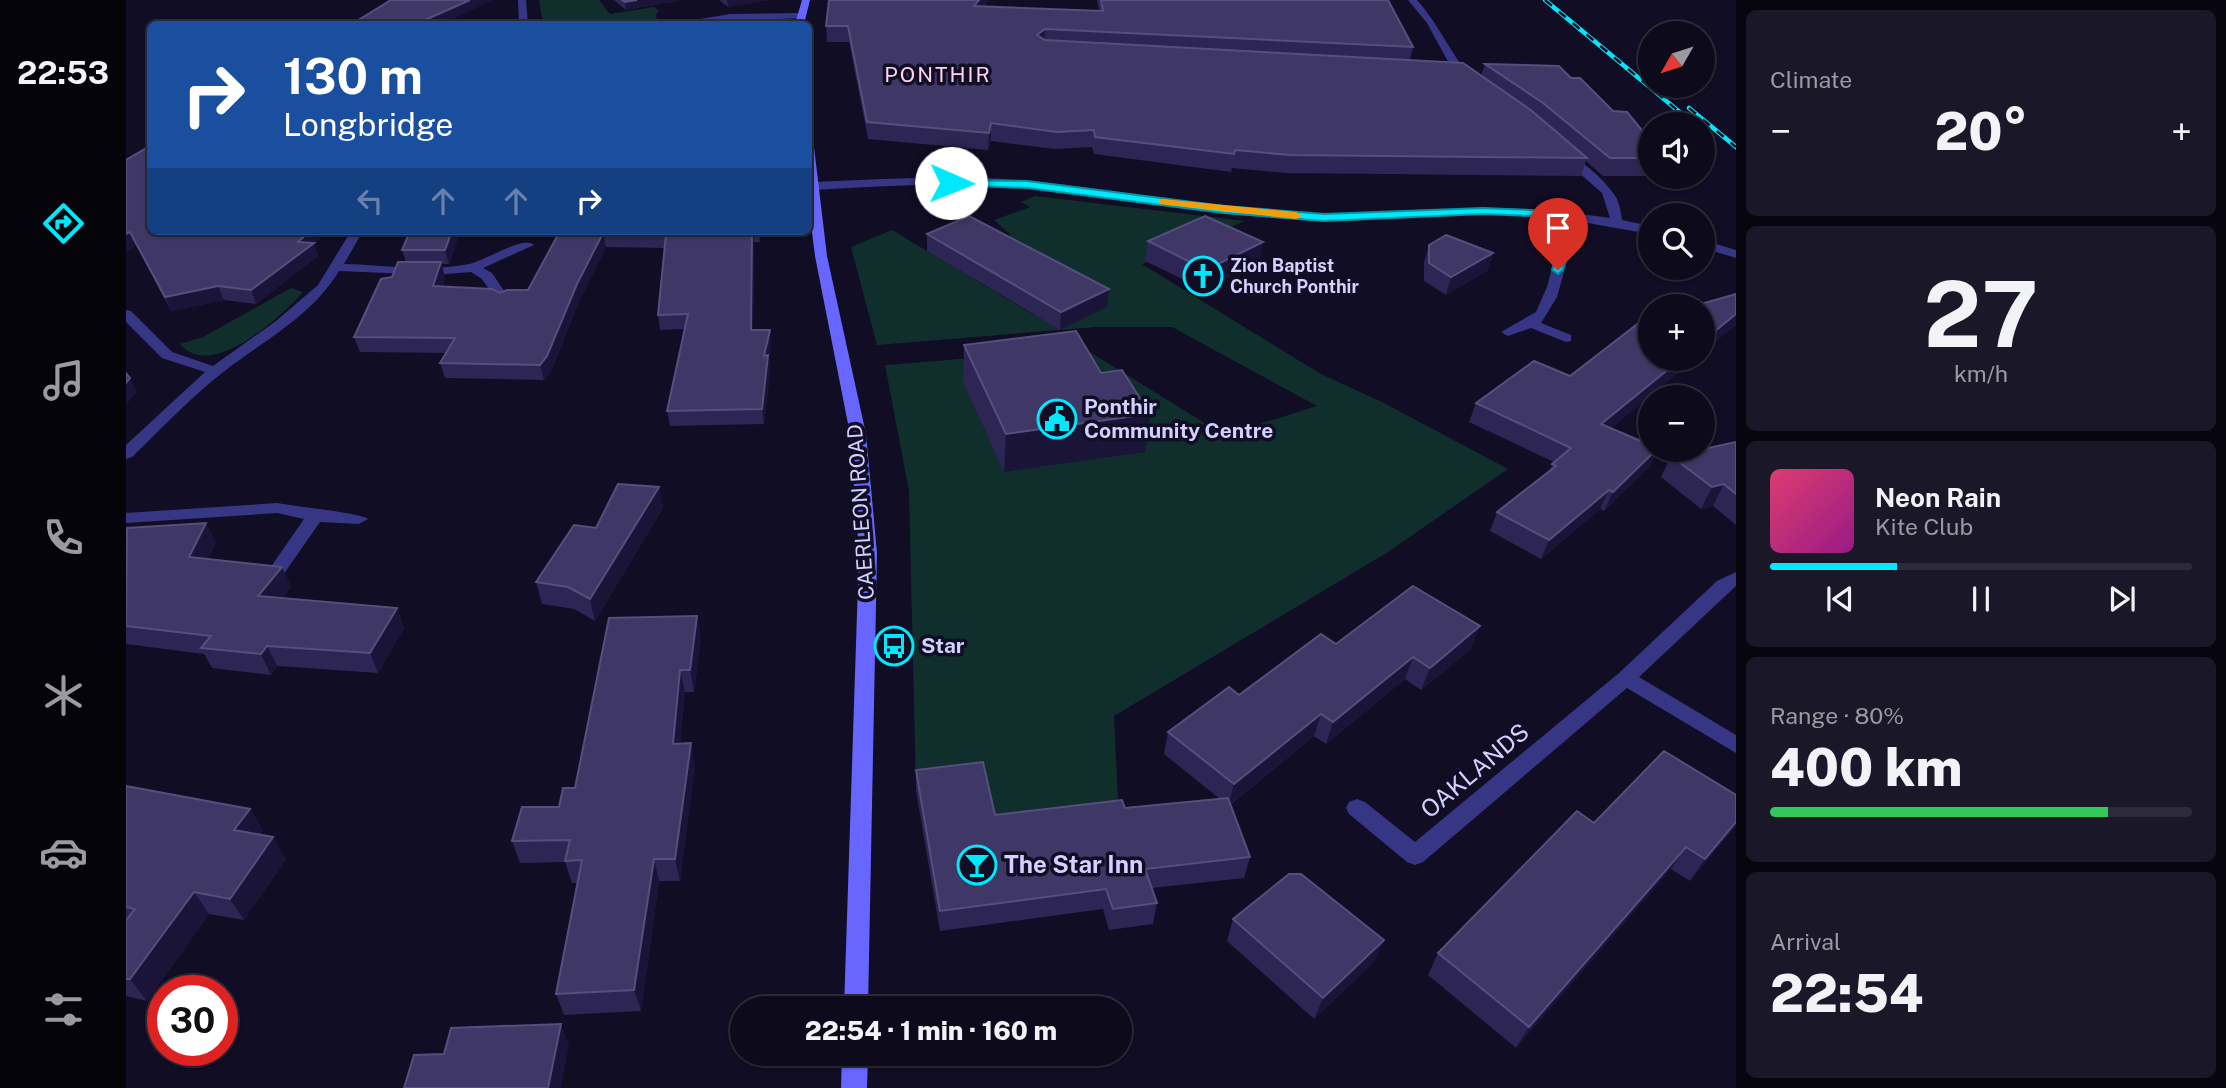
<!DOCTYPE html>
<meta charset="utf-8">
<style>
body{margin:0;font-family:"Public Sans",sans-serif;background:#1a1828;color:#f1f3f6;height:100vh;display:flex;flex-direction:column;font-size:26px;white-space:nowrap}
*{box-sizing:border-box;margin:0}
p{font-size:23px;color:#9a9aa3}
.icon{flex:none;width:38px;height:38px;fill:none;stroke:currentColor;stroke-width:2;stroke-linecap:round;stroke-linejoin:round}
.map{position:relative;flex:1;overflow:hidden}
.panel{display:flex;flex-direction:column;gap:10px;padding:10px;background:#07060f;width:490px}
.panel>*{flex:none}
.guide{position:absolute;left:21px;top:21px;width:665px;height:214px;border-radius:10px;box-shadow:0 2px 5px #0004,0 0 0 2px #2c2b3a;background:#1a4fa0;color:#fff;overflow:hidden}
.needle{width:46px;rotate:231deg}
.buttons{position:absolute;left:1512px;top:21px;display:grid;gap:14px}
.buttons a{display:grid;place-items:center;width:77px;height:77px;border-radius:50%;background:#0c0a1b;box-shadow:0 2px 5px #0004,0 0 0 2px #2c2b3a;font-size:35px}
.speed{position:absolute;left:21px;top:975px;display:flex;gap:14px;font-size:35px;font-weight:700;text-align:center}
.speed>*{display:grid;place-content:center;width:91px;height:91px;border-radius:50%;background:#0c0a1b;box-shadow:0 2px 5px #0004,0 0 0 2px #2c2b3a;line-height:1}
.speed .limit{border:10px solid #d22;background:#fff;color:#111}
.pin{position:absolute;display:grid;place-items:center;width:60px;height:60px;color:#fff;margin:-72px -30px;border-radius:50% 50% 50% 0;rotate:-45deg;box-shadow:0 0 7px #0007}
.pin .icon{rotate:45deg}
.me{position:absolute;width:77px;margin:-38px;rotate:91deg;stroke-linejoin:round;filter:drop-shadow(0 0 5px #0008)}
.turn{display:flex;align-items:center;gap:24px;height:147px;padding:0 21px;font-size:32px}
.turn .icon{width:91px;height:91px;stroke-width:2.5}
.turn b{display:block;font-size:49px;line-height:60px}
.lanes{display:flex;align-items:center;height:66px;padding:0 21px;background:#0003;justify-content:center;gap:35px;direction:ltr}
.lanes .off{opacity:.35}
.big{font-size:52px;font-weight:800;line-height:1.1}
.panel .tile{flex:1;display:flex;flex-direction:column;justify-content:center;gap:10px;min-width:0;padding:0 24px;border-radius:10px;background:#1a1828}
.panel .dial{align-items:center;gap:0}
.dial b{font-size:91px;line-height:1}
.song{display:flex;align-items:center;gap:21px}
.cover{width:84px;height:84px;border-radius:10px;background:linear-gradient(135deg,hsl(340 70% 55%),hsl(310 70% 35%))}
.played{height:7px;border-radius:4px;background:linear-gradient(90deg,#00e8fb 30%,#2c2b3a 30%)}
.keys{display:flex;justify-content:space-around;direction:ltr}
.heat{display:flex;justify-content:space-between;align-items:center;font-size:38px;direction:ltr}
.charge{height:10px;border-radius:5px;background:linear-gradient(90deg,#34c759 80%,#2c2b3a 0)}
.trip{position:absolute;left:604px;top:996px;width:402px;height:70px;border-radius:35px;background:#0c0a1b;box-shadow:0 2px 5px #0004,0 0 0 2px #2c2b3a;font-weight:800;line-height:70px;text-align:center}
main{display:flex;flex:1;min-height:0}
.dock{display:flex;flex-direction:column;width:126px;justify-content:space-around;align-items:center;background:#05040b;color:#9a9aa3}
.dock .icon{width:49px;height:49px}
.dock .selected{color:#00e8fb}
.dock b{font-size:32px;color:#f1f3f6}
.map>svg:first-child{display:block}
.green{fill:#102e2c}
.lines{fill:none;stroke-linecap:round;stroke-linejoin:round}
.minor{fill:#373685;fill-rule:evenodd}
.secondary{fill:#6767ff;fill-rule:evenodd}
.rail-casing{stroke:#00e8fb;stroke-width:4.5}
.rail{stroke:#100d24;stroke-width:2.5;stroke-dasharray:9;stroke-linecap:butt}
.wall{fill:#2d2553}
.shaded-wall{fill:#1a1438}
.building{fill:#3f3765;stroke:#564f7e;stroke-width:2}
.route{fill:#00e8fb;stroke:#0097a3;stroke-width:2}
.slow{fill:#f59e0b}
.labels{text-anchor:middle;stroke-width:7;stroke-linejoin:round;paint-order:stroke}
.far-poi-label{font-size:18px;font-weight:bold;fill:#d4d0ff;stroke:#100d24;text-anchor:start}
.far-quarter-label{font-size:21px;letter-spacing:2px;fill:#ffd2f0;stroke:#100d24}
.poi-label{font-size:21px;font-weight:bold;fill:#d4d0ff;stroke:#100d24;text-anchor:start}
.street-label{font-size:21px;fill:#d4d0ff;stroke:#100d24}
.near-street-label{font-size:24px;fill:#d4d0ff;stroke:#100d24}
.near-poi-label{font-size:24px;font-weight:bold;fill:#d4d0ff;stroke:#100d24;text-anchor:start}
</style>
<main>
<nav class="dock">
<b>22:53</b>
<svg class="icon selected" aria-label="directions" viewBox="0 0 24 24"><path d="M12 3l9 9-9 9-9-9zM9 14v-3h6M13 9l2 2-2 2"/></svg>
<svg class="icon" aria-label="music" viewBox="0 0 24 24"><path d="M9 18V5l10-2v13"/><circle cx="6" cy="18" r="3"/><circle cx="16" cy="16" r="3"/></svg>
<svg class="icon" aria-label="phone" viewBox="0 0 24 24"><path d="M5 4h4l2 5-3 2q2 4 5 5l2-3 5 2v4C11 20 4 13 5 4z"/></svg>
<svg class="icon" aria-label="climate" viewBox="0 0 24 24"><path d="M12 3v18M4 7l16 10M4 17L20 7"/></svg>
<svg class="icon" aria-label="car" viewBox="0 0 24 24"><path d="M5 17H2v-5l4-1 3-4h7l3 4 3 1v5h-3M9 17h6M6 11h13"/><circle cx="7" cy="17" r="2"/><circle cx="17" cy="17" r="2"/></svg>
<svg class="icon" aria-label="filters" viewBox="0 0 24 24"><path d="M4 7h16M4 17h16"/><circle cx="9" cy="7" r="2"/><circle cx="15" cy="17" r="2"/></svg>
</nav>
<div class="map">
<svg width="1610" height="1088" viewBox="0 0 1610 1088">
<rect width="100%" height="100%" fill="#100d24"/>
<g class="green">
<path d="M413,0h60l11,14 44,-7 5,4 -4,5 4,5 -16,3h-100z"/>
<path d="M909,196l210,25 -103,43 179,110 61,28 126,67 -120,83 -274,164 5,105 -125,15 -78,-45 -7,-300 -24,-126 200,-16 139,86 93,-29 -145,-79h-76l-219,18 -26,-98 41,-17 142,85 26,-12 -74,-58 25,-10 -17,-15 36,-13 -9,-5z"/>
<path d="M165,288l12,4c-21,24 -92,90 -123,52l23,-7z"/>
</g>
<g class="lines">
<g class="minor">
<path d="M392,0h8l2,24h-9z"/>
<path d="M1282,0h9c22,24 33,54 55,78l-1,2h-8l-12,-13 -24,-44z"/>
<path d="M674,13l3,5 -133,6 60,-10z"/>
<path d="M1436,154c14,-2 48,31 55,45 3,7 4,14 5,21l28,6v8l-85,-15 9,13 -1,8 -16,57 -16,26 30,12v6l-5,1 -35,-14 -23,8 -7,-4 35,-20 11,-25 15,-55 -10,-15c-88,-8 -176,7 -264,2 -86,-5 -171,-23 -257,-31 -72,-7 -145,-2 -217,2l-6,-3 6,-5c72,-3 145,-8 217,-1 86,8 171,26 257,31 109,6 212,-12 322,6l-8,-25 -40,-35z"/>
<path d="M225,231h12l-19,33c40,1 85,8 125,0 16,-3 54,-29 65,-19l-51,23 9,5 19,28 -7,4 -5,-1 -17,-25 -11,-7 -38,3 -94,-4c-27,45 -76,70 -117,102 -32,25 -61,56 -90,84l-6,2v-14l79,-73 -43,-14 -36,-36v-12l5,1 41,41 41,14 63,-45 42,-36z"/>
<path d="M1577,240l33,10v8l-33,-10z"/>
<path d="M151,503c15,3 85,10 91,16l-9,5 -39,-2 -37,53 -6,2 -9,-6 36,-52 -27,-6 -151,10v-10z"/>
<path d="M1610,572v14l-97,91 97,58v18l-109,-65 -204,174 -8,3 -8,-3 -58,-48 -3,-6 3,-6 8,-3 8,3 50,40 204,-169 98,-92z"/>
</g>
<g class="secondary">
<path d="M676,0h8l-6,24h-9z"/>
<path d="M682,144l6,3 13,109 39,178 11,119 -9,455h-24l15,-455 -9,-119 -35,-178 -7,-55z"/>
<path d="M716,1054h26l-1,34h-26z"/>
</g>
<defs>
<g id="rail">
<path d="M1419,0l149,124"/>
<path d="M1563,108l47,39"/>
</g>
</defs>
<use href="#rail" class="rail-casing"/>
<use href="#rail" class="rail"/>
</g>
<g class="wall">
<path d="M488,0h69l-57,10z"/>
<path d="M593,0h48l-39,7z"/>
<path d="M971,0h291l25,47 -3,13 71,16 4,-12 86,14 79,62v36h-47l-17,-15 -5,15 -294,-3 -55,-5 -1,4 -137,-18 -2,-7 -37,2 -64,-8 -3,9 -120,-11 -19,-97h-22l-1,-16 158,-20 115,5z"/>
<path d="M24,146l164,98 4,12 -62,48 -32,-4 -53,11 -35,-66 -10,7z"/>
<path d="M334,231l-11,33h-7l3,13 -3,10 58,6 28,-3 32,-59h199l1,11h-6l-1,88 18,15 -2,12 1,14 -6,53 -94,2 -3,-15 18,-82 -25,1 -2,-15 7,-67 -59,-1 -26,52 -29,73 -7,8 -99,-2 -5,-15 6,-10 -86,-1 -6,-15 38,-60 14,-15 -4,-12z"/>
<path d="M801,234l180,73 -47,23 -133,-79z"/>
<path d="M1022,241l112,21 -57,27 -58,-28z"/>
<path d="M1303,245l64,8 -6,18 -41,24 -22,-14v-19z"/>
<path d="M838,345l181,107 -141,20 -41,-90z"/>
<path d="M1524,359h45l-84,69 39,22h7l-8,17 -45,44 -4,-2 -59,50 -51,-28 7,-19 52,-41 5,-9 -85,-40 7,-19 94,-27z"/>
<path d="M1610,442v83l-23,-19 -12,3 -40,-32 10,-21z"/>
<path d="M533,487l4,21 -68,113 -21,-12 -32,-5 -6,-22 60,-54z"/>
<path d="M0,529l90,13 -8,17 74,8 9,20 -9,11 115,10 7,20 -26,45 -101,-7 -6,9 -59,-7 -8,-14 -78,-10z"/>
<path d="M575,638l-7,54h-9l-5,52 15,22 -15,115h-21l-18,130 -77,4 -8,-21 22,-111h-6l-7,-21 -45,1 -8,-22 47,-34z"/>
<path d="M1210,644l135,5 -50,41 -16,-11 -79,65 -12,-8 -84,69 20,52 -6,21 -92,10 5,15 -4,21 -44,6 -6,-21 -163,22 -24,-140v-21l79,45 130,-7 95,-9 -56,-45 4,-22z"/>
<path d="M0,786l124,23 13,22 -3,4 26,24 -42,61 -35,-6 -62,87 -21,-5z"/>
<path d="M1610,795v31l-46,55 -19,-12 -155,179 -88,-73 10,-22 156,-130z"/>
<path d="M1107,919l151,21 -10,22 -60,57 -87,-78z"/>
</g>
<g class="shaded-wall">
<path d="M344,0h24l-52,24h-26z"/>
<path d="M511,0h46l-57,10 -1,-8z"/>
<path d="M601,0h40l-39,7z"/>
<path d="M853,0h10l-15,21v-15z"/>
<path d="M919,29l-1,15 -7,-9z"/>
<path d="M865,123v18l-3,9 1,-17z"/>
<path d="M184,231h17l-13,13 4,12 -62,48 -5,-14z"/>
<path d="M326,231h8l-11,33 -4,-14z"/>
<path d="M626,231l2,11 -1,103 -2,-15z"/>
<path d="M4,232l6,13 -10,7v-18z"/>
<path d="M477,233l3,14 -26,52 -29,73 -7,8 -4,-15 37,-81z"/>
<path d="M1137,242l-3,20 -57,27 3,-19z"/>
<path d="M1367,253l-6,18 -41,24 5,-18z"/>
<path d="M315,262l4,15 -8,24 -4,-15z"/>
<path d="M92,286l6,14 -53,11 -6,-14z"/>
<path d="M983,289l-2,18 -47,23 1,-18z"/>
<path d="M1610,314v11l-33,27v-11z"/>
<path d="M644,330l1,15 -2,12 1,14 -6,53 -2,-15 2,-53z"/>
<path d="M1555,359h14l-102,84 8,-19z"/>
<path d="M4,378l7,14 -11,13v-22z"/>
<path d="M1024,414l-5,38 -141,20 2,-38z"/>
<path d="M1530,450l-7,17 -45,44 9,-19z"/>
<path d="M1598,484l-11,22 -12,3 11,-22z"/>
<path d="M533,487l4,21 -68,113 -5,-22z"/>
<path d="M1483,490l-9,19 -59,50 8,-19z"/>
<path d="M80,523l10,19 -16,35 -11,-20z"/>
<path d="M156,567l9,20 -23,29 -10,-20z"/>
<path d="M271,608l7,20 -26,45 -8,-20z"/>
<path d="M571,616l4,22 -7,54 -4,-22z"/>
<path d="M1354,626l-9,23 -50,41 9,-22z"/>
<path d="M141,646l10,20 -6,9 -10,-21z"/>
<path d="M1287,657l-8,22 -79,65 7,-22z"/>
<path d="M554,670l5,22 -7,74 -5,-22z"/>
<path d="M1195,714l-7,22 -86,70 6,-22z"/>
<path d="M565,743l4,23 -15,115 -5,-22z"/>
<path d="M124,809l13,22 -15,22 -14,-23z"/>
<path d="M1610,822v4l-46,55 15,-22z"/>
<path d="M147,837l13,22 -42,61 -14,-21z"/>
<path d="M1560,847l-15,22 -155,179 13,-21z"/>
<path d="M528,859l5,22 -18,130 -7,-21z"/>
<path d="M68,892l15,22 -62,87 -17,-22z"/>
<path d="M1258,940l-10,22 -60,57 9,-21z"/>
<path d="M435,1024l8,21 -8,43h-13z"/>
</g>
<g class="building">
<path d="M265,0h79l-54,24h-64z"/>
<path d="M496,0h15l-12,2z"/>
<path d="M703,0h150l-5,6 129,5 -2,-11h287l25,47 -368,-18 -8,6 8,5 418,23 69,48 55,47 -297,-3 -55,-5 -1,4 -139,-17 -1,-7 -37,2 -66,-9 -2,10 -122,-11 -19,-96h-22z"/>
<path d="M1359,64l74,2 12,12h9l33,33 14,1 23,28v18h-40l-67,-55z"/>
<path d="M24,146v85h160l-12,11 16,1 -63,47 -33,-4 -53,11 -35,-65 -4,2v-74z"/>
<path d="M843,216l140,73 -48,23 -134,-78z"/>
<path d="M1079,216l58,26 -57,28 -58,-29z"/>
<path d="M284,231h42l-7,19h-43z"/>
<path d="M434,231h192l-1,99h19l-6,26 4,-1 -6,54 -95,2 21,-97 -30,1 8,-81 -63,-1 -26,51 -30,72 -7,9 -100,-2 15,-25 -101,-1 27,-58 11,-2 6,-15h43l-8,24 59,3 8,4 7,-3h21z"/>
<path d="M1320,235l47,18 -42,24 -22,-14v-18z"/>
<path d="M1610,294v20l-33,27v-35h-9z"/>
<path d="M1523,315h1v44h31l-80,65 49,21v5h6l-43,42 -4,-2 -60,50 -52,-28 59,-46 -4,-2 19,-16 -95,-45 58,-42 36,15z"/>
<path d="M950,331l25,42 21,-3 28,44 -144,20 -42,-89z"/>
<path d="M0,373l4,5 -4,5z"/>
<path d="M1610,442v52l-12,-10 -12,3 -41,-31z"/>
<path d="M492,484l41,3 -69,112 -22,-12 -32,-5 38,-57 22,3z"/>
<path d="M80,523l-17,34 93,10 -24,29 139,12 -27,45 -103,-7 -6,8 -60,-6 10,-12 -85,-10 1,-98z"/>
<path d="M1287,586l67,40 -50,42 -17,-11 -80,65 -12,-8 -87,70 -66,-52 61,-45 10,8 82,-61 15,10z"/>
<path d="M571,616l-7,54h-10l-7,74 18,-1 -16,116h-21l-20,131 -78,4 26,-134 -17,1 5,-21 -58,1 10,-34h37l4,-19h12l34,-170z"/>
<path d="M1538,751l72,44v27l-31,37 -19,-12 -157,180 -91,-74 139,-142 17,12z"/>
<path d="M857,762l12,53 127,-15 3,8 103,-10 22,59 -105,12 12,34 -44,6 -7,-20 -166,22 -24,-141z"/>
<path d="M0,786l124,23 -16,21 39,7 -43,62 -36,-7 -64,87h-4v-59l9,-11 -9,-2z"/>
<path d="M1163,874h12l83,66 -61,58 -90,-79z"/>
<path d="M435,1024l-13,64h-144l10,-33 30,-1 7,-26z"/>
</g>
<path class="route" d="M825,180l76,1 197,25 100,8 159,-6 73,3 18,21 -11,38 -5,4 -6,-4 10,-38 -9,-15 -70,-3 -159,7 -100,-8 -197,-25 -80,-3v-5z"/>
<path class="slow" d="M1037,199l133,13 6,4 -6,3 -137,-15v-4z"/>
<defs>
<symbol id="church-ring" viewBox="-11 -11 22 22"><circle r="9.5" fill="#100d24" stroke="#00e8fb" stroke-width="1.5"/><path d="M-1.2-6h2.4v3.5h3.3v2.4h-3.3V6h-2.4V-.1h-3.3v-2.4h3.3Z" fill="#00e8fb"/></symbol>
<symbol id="civic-ring" viewBox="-11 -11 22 22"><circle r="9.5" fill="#100d24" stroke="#00e8fb" stroke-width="1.5"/><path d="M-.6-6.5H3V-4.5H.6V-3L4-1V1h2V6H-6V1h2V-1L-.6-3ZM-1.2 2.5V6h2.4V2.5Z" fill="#00e8fb"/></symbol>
<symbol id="bus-ring" viewBox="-11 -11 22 22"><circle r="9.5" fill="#100d24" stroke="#00e8fb" stroke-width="1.5"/><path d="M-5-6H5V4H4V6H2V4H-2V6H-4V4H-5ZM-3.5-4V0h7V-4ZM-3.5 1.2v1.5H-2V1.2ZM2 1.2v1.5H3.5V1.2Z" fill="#00e8fb"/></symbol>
<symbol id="bar-ring" viewBox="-11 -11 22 22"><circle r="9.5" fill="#100d24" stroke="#00e8fb" stroke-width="1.5"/><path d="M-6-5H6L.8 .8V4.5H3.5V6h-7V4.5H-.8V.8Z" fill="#00e8fb"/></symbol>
</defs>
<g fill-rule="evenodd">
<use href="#church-ring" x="1055" y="254" width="44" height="44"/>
<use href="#civic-ring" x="909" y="397" width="44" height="44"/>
<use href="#bus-ring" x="746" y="624" width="44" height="44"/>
<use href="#bar-ring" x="829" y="843" width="44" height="44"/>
</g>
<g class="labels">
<g class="far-poi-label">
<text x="1104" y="272">Zion Baptist<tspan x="1104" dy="21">Church Ponthir</tspan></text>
</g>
<g class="far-quarter-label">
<text x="812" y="82">PONTHIR</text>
</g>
<g class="poi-label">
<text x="958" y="414">Ponthir<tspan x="958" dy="24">Community Centre</tspan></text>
<text x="795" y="653">Star</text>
</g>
<g class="street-label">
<text transform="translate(735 512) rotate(-94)" y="7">CAERLEON ROAD</text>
</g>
<g class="near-street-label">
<text transform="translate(1349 771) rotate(-40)" y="8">OAKLANDS</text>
</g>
<g class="near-poi-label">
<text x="878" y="873">The Star Inn</text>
</g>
</g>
</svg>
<div class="buttons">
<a><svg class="needle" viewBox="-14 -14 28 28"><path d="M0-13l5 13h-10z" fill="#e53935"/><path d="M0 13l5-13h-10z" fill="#9a9aa3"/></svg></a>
<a><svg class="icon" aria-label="sound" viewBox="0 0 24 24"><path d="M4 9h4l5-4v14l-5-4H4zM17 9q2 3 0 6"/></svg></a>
<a><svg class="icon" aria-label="search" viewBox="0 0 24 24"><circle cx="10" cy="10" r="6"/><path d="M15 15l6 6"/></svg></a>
<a>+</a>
<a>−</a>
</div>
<div class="speed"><div class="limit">30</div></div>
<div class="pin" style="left:1432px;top:270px;background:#d93025"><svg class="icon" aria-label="arrive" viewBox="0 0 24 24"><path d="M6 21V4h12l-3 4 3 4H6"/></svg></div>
<svg class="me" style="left:825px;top:183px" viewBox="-20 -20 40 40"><circle r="19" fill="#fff"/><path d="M0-13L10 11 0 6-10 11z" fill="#00e8fb"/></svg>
<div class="trip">22:54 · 1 min · 160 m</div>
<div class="guide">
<div class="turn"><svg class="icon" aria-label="right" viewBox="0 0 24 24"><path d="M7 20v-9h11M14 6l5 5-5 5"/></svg><div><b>130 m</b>Longbridge</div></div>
<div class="lanes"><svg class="icon off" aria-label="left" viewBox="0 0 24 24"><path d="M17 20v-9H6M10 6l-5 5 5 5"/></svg><svg class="icon off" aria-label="ahead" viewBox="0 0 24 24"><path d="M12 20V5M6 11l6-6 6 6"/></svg><svg class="icon off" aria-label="ahead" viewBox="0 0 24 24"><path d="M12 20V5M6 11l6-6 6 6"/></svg><svg class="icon" aria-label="right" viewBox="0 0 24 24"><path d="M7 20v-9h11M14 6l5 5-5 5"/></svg></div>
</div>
</div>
<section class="panel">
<div class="tile"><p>Climate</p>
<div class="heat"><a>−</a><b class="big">20°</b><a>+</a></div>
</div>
<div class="tile dial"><b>27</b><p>km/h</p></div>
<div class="tile">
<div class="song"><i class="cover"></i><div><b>Neon Rain</b><p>Kite Club</p></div></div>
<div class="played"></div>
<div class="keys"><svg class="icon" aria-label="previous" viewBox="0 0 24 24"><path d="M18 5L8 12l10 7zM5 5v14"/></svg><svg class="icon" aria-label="pause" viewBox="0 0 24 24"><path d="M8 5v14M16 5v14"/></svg><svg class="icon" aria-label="next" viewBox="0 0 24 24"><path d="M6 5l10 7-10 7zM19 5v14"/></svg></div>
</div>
<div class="tile"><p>Range · 80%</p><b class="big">400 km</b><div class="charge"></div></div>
<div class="tile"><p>Arrival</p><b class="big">22:54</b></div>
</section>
</main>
